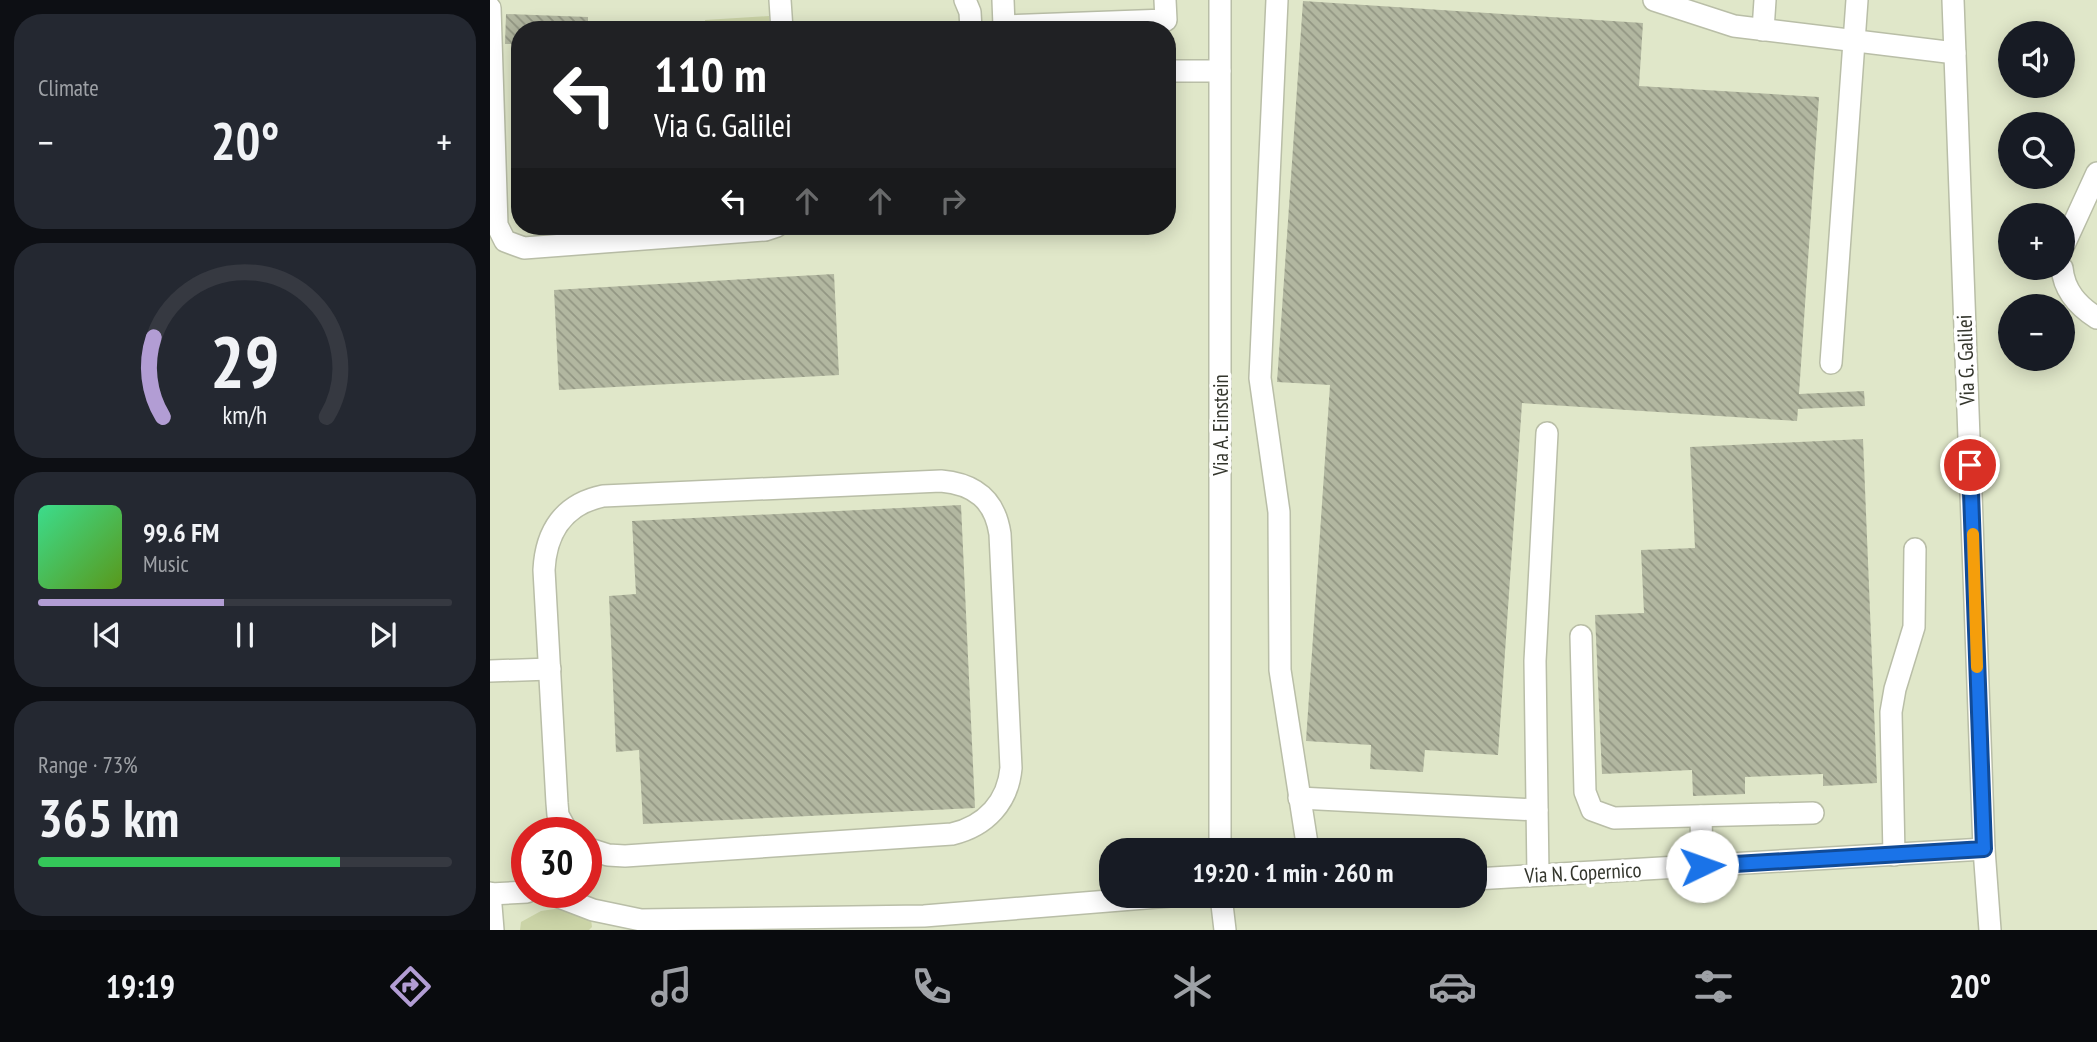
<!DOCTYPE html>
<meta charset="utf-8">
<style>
body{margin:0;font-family:"PT Sans Narrow",sans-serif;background:#242831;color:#f1f3f6;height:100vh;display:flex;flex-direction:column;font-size:26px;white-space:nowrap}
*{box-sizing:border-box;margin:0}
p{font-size:23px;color:#9ea1a6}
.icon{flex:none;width:38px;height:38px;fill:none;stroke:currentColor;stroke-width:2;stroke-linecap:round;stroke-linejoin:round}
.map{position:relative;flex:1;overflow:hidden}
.details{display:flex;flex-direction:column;gap:14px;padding:14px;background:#0d0f14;width:490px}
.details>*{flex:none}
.banner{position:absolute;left:21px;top:21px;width:665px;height:214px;border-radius:28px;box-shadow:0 4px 18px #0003;background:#202124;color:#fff;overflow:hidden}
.buttons{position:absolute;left:1508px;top:21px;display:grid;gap:14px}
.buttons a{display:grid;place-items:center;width:77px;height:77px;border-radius:50%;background:#171b24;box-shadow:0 4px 18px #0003;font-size:35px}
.speed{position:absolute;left:21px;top:817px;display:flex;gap:14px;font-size:35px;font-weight:700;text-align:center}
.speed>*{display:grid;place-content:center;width:91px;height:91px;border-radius:50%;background:#171b24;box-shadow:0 4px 18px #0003;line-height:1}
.speed .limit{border:10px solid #d22;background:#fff;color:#111}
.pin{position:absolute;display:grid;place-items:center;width:60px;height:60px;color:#fff;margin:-30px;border:4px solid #fff;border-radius:50%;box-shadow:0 2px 7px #0007}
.me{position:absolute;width:77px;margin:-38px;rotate:87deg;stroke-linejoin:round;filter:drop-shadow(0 0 5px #0008)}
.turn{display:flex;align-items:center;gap:24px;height:147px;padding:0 28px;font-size:32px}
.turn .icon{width:91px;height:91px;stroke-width:2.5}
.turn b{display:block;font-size:49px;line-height:60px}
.lanes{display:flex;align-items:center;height:66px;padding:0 28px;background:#0003;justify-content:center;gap:35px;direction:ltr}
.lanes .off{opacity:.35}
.big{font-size:52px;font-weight:700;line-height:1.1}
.details .tile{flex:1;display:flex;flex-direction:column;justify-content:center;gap:10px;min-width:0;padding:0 24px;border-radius:28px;background:#242831}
.details .dial{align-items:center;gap:0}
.dial svg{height:182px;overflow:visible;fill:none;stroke:#363941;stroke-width:7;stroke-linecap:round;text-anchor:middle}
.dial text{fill:#f1f3f6;stroke:none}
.song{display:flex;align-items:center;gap:21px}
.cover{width:84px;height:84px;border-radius:10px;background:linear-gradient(135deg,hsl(150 70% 55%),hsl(90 70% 35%))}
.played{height:7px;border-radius:4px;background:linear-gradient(90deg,#b29dd4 45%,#363941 45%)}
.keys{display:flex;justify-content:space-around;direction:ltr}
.heat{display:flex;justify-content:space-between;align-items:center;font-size:38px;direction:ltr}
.charge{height:10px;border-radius:5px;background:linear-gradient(90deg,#34c759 73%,#363941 0)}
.trip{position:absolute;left:609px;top:838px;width:388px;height:70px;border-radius:28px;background:#171b24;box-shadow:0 4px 18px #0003;font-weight:700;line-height:70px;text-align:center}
.dock{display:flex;height:112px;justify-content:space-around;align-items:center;background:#090b0e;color:#9ea1a6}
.dock .icon{width:49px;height:49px}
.dock .active{color:#b29dd4}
.dock b{font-size:32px;color:#f1f3f6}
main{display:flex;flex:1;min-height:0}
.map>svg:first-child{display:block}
.built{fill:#e0e7c9;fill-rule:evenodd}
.green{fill:#cbd4a7}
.building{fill:url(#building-back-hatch)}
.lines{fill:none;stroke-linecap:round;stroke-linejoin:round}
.minor-casing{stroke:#b9bea7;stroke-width:24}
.minor{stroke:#fff;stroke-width:21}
.route-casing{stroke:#114b97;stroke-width:18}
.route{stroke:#1a73e8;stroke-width:12}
.slow{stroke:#f59e0b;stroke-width:12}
.labels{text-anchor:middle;stroke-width:7;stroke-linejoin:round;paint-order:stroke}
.street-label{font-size:21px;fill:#34362d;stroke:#fff}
</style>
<main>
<section class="details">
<div class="tile"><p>Climate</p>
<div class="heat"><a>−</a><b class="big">20°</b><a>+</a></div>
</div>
<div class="tile dial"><svg viewBox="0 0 100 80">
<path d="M14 69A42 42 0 1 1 86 69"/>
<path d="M14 69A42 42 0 0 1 10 34" stroke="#b29dd4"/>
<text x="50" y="56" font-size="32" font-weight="700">29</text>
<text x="50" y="72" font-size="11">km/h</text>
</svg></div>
<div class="tile">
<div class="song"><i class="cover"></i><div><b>99.6 FM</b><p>Music</p></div></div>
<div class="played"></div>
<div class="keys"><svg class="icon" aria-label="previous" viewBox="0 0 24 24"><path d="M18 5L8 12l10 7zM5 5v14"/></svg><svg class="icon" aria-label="pause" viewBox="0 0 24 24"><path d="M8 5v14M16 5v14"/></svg><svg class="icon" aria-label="next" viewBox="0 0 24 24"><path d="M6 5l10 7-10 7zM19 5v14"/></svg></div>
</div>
<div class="tile"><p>Range · 73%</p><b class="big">365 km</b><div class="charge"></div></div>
</section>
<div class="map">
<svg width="1607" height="930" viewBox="0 0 1607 930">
<defs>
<pattern id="building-back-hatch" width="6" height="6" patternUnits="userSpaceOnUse" patternTransform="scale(1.75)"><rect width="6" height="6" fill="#b2b7a0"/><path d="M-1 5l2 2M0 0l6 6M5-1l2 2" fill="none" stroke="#929683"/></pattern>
</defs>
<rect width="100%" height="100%" fill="#eff5dc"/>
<path class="built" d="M0,0h1607v930h-1607zM30,30h647v196h-647zM1521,33h52v53h-52zM1521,124h52v53h-52zM1521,215h52v53h-52zM1521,306h52v53h-52zM37,833h59v59h-59zM621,850h364v46h-364z"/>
<g class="green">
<path d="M279,16l1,10 -64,4 -1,-10z"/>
<path d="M71,908l30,11 1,8 -3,3h-69l1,-8 20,-11z"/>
</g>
<g class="building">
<path d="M813,1l340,22 -4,63 180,11 -20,297 65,-3 1,15 -67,3 -1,12 -275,-18 -24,352 -73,-5 -2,22 -53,-3 1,-24 -65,-4 24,-356 -53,-3z"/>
<path d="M16,14l82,3v13h-68v14h-15z"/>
<path d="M344,274l5,101 -280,15 -5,-100z"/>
<path d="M1373,439l14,344 -54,3v-12l-78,3v17l-52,2 -1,-26 -90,4 -7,-159 49,-2 -3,-63 54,-2 -5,-101z"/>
<path d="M471,505l14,303 -332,16 -4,-74 -23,2 -7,-156 27,-2 -4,-73z"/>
</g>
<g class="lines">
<defs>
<g id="minor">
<path d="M290,0l2,30"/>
<path d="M475,0l5,12 1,18"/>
<path d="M513,0l1,26 162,-6 -1,-20"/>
<path d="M730,0v850"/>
<path d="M787,0l-17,378 19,134 1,158 28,180"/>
<path d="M1164,0l80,26 221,27"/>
<path d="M1463,0l31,849 6,81"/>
<path d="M0,8l7,217 8,16 19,7 241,-18 12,-4"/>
<path d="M1273,30l2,-30"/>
<path d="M677,71h53"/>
<path d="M1573,247l34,-74"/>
<path d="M1572,268c2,23 16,38 35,50"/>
<path d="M1341,363l26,-363"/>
<path d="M1091,636l4,156 7,18 22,8 199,-5"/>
<path d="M0,671l60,-2"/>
<path d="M809,798l238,12"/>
<path d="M1211,816l1,50"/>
<path d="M78,833l-10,-18 -1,-12 -13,-233c2,-39 20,-66 59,-74l338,-15c34,3 54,19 59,53l11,234c-3,34 -25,58 -59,66l-327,22 -17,-1 -22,-7"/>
<path d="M1404,855l-3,-143 4,-23 19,-62 1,-78"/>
<path d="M1048,875l-3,-214 12,-228"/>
<path d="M985,879l509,-30"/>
<path d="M56,892l47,18 48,10 283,-4 246,-20"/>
<path d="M0,893l3,37"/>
<path d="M0,894l37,-2"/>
<path d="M731,896l4,34"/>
</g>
</defs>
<use href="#minor" class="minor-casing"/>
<use href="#minor" class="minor"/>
</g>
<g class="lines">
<defs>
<path id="route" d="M1212,866l282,-17 -14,-384"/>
</defs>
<use href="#route" class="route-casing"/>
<use href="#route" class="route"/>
<path class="slow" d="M1483,534l4,133"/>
</g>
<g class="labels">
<g class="street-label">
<text transform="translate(1476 360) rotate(-92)" y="7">Via G. Galilei</text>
<text transform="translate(731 425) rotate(-90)" y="7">Via A. Einstein</text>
<text transform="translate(1093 873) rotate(-3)" y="7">Via N. Copernico</text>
</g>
</g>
</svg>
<div class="buttons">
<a><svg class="icon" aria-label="sound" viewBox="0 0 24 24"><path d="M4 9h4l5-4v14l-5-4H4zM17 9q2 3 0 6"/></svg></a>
<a><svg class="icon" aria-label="search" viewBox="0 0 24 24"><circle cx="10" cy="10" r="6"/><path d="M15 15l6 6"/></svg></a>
<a>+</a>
<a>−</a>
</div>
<div class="speed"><div class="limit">30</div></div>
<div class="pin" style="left:1480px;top:465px;background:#d93025"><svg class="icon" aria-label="arrive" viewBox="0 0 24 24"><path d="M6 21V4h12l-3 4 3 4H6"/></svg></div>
<svg class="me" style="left:1212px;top:866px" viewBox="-20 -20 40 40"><circle r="19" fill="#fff"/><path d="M0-13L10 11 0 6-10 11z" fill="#1a73e8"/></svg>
<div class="trip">19:20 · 1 min · 260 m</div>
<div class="banner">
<div class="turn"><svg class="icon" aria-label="left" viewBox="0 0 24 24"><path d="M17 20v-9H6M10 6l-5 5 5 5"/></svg><div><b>110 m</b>Via G. Galilei</div></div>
<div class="lanes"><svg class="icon" aria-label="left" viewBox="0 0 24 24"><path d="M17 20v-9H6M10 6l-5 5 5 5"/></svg><svg class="icon off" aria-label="ahead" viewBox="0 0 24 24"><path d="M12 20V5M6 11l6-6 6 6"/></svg><svg class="icon off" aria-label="ahead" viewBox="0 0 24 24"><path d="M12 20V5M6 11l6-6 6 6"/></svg><svg class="icon off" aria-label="right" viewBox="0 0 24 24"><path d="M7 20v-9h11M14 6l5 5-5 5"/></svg></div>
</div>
</div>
</main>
<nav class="dock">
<b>19:19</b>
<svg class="icon active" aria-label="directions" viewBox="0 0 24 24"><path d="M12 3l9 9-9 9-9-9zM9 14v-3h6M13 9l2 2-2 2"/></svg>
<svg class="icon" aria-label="music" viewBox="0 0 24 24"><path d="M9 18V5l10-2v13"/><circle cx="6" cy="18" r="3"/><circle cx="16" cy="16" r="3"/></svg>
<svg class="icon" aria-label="phone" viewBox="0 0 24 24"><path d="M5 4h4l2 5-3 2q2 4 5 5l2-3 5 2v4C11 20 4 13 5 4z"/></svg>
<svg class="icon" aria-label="climate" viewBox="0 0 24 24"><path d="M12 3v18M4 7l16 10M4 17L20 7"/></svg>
<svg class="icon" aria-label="car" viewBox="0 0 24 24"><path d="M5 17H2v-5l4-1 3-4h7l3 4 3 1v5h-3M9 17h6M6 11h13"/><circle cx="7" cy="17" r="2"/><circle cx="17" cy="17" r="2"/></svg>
<svg class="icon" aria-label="filters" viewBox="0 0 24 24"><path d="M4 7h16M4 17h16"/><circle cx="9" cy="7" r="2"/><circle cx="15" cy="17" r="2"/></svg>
<b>20°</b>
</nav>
